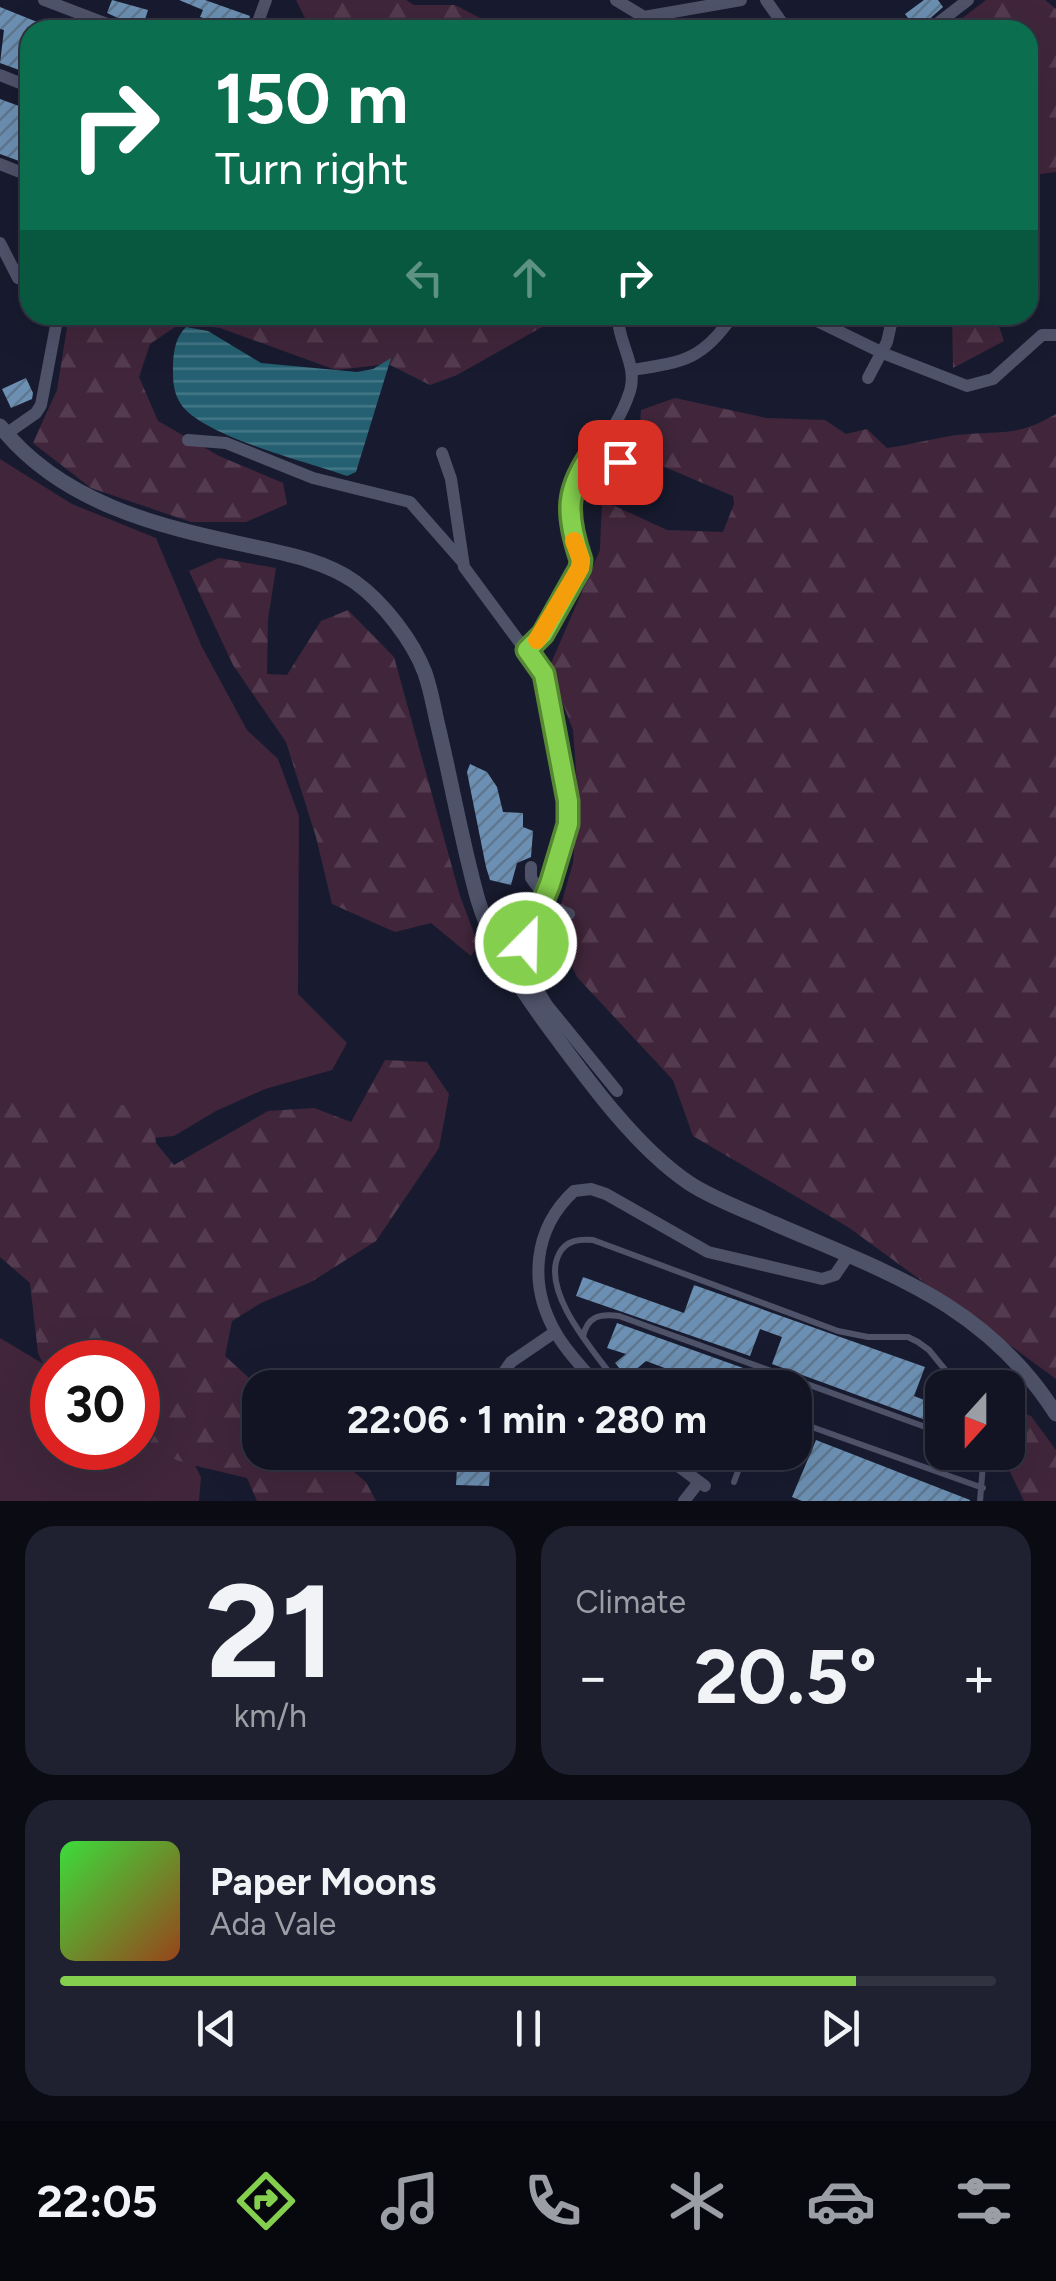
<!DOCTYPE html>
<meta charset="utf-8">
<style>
body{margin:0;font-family:Figtree,sans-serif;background:#1f2130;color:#f1f3f6;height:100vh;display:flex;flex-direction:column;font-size:38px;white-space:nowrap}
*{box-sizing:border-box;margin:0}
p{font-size:32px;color:#9c9ea6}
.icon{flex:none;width:55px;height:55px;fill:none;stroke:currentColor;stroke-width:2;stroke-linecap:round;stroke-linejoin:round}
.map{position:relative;height:1501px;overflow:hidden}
.sheet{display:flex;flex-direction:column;gap:25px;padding:25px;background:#0a0b13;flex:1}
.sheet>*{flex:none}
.hud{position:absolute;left:20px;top:20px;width:1018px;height:305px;border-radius:30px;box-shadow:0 10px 40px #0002,0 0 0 2px #313341;background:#0b6e4f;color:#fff;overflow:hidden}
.needle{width:65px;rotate:201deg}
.controls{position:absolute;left:925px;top:1370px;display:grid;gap:20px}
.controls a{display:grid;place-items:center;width:100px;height:100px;border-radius:20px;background:#121423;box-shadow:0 10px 40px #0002,0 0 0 2px #313341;font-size:50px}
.speed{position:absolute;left:30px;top:1340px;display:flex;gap:20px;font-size:50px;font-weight:700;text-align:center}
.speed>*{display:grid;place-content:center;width:130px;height:130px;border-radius:50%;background:#121423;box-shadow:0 10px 40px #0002,0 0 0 2px #313341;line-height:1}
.speed .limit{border:15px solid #d22;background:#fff;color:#111}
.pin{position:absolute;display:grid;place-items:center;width:85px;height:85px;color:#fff;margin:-42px;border-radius:20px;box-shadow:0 5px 15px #0006}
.me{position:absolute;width:110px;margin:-55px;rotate:23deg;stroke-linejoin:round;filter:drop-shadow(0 0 8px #0008)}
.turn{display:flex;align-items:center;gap:35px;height:210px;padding:0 30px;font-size:45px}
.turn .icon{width:130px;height:130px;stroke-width:2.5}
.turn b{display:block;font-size:70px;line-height:85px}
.lanes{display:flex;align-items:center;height:95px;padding:0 30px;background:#0003;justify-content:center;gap:50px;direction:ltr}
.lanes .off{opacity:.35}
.big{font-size:75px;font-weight:700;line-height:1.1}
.sheet .card{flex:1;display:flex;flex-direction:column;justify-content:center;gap:15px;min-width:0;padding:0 35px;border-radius:30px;background:#1f2130}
.sheet .dial{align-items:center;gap:0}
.dial b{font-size:130px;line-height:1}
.song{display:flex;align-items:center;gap:30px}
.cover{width:120px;height:120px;border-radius:15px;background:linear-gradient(135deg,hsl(120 70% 55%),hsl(20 70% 35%))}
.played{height:10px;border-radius:5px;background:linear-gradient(90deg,#84cf4d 85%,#313341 85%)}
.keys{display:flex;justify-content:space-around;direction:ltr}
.heat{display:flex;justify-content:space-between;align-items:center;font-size:55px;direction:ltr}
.sheet .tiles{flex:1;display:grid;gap:25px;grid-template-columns:1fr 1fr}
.card:last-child{grid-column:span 2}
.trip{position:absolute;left:242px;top:1370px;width:570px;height:100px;border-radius:30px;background:#121423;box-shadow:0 10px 40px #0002,0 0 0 2px #313341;font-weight:700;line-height:100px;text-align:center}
.tab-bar{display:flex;height:160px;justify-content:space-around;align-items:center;background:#07080e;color:#9c9ea6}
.tab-bar .icon{width:70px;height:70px}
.tab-bar .on{color:#84cf4d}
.tab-bar b{font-size:45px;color:#f1f3f6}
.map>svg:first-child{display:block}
.grass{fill:#41263b}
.forest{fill:url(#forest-firs)}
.water{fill:url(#water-rules)}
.building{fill:url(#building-hatch)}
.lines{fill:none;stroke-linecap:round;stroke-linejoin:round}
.service{stroke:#4f536a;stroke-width:6}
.minor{stroke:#4f536a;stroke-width:12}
.tertiary{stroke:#4f536a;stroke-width:15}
.route-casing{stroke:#568732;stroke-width:25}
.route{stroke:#84cf4d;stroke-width:18}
.slow{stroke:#f59e0b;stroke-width:18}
</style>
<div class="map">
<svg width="1056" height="1501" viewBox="0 0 1056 1501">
<defs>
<pattern id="forest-firs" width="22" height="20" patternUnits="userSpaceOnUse" patternTransform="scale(2.5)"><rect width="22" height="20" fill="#41263b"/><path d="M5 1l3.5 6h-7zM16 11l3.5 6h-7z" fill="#543b4f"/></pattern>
<pattern id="water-rules" width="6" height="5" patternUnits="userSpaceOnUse" patternTransform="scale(2.5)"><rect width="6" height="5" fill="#246071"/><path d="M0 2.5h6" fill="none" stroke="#447786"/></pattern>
<pattern id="building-hatch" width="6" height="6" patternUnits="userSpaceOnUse" patternTransform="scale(2.5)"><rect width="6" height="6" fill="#6c90b3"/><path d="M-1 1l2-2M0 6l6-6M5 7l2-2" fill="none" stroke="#5f778f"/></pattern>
</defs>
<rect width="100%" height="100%" fill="#181b2f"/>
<g class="grass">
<path d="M0,459l72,45 84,34 46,109 45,83 31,29 21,57 -1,178 49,49 -15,27 -67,19 -49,22 -42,25 -36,3 -138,-4z"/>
<path d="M0,1338l52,31v79h86v-37l39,19 24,47 -2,24h-199z"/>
</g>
<g class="forest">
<path d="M296,0h110l8,5h41l48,25h-192z"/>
<path d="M986,0h59l11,9v163l-22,3 -6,14v-159h-81z"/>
<path d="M69,315h488l-8,8 -92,52 -27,10 -42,-21 -52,6 -116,-42 -39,-5 -31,21 -11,33 19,44 61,35 64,27 4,21 -41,18h-55l-100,-34 -58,-45 24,-53z"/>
<path d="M952,315h43l9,26 -51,27z"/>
<path d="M675,398l91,20 59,2 21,14 21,-5 20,19c23,-3 47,-10 70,-13 42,-5 59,3 99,-21v965l-208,-152 -155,-91 -20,-56 -96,-103 -23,-48 19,-66 5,-66 -5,-67 -24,-62 51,-118 2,-50 65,30 56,2 11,-28 -1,-8 -73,-31 -21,-27 2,-28z"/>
<path d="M219,558l57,10 -8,51 -1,55 20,1 34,-54 27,-11 46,47 66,239 18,48 -7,12 -40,-33 -36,9 -63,-28 -16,-67 -30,-95 -53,-77 -44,-94z"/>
<path d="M385,1060l42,2 22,32 -10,54 -63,93 -65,41 -50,21 -29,18 -7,35 35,32v64l71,1 35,29 10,19h-119l-10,-23 -59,-14 -50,-18v-84h-86v20l-14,-29 -8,-70 -30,-26v-152l58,-13 94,19 4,32 18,22 94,-54 46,-3 37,14z"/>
<path d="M1008,1406l23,10 25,34v51h-32l-23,-48 7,-1z"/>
</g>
<path class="water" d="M186,327l22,4 53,32 96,9 16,-3 18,-11 -35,114 -9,4c-41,-15 -136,-37 -164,-69 -11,-14 -10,-28 -10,-44 1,-14 3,-26 13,-36z"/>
<g class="building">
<path d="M112,0l36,10 -6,19 -35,-16z"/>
<path d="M179,0h26l45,16 -5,14 -45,-13 3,-7z"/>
<path d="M924,0h14l5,7 -26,23 -12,-16z"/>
<path d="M0,7l52,21 -22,2v44l-30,-11 4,-33 -4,-1z"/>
<path d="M0,99l30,11v55l-30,-11z"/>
<path d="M26,378l7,15 -1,6 -21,9 -9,-19z"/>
<path d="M470,764l17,8 10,15 6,25 20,1v14l10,4 -2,26 -14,6 -6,22 -21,-5 -4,-13 -19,-95z"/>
<path d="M583,1277l101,36 10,-28 231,82 -11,29 28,11v19l-170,-62 10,-27 -22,-8 -10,27 -174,-60z"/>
<path d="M617,1323l129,46 -2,5 22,8 1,-5 29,11h-78l-72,-27 -19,16 -12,-14 11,-9 -19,-6z"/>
<path d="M816,1440l154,60v1h-168l-10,-4z"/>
<path d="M463,1464l27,5 -1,17 -33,-1 1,-17 5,-1z"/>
</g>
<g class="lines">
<g class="service">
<path d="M583,1337c4,-20 16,-24 36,-21l323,117"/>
<path d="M633,1380l6,8"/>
<path d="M621,1388c-22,-31 -82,-95 -62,-134 7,-14 20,-15 34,-14l245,91 30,6h40l10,5 11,8 31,38"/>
<path d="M795,1421l188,67"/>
<path d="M734,1482l11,-30"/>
<path d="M980,1501l4,-49"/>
</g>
<g class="minor">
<path d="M44,0l79,30"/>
<path d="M616,0l28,17 97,-17"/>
<path d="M766,0l21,30"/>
<path d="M255,30l11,-30"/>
<path d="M929,30l39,-30"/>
<path d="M0,75l30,12"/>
<path d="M0,164l30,12"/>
<path d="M0,243l18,35 12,5"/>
<path d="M805,315l80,39 82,32 26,-7 49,-44h14"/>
<path d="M632,370c51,-8 71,-10 101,-55"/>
<path d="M868,378l19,-36 5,-22"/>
<path d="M6,434l30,-21 5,-8 17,-90"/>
<path d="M604,438l33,13"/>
<path d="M188,440l38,3 87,35 97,24 51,58"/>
<path d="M597,447l32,22 2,7"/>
<path d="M442,453l9,26 13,88 79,107 25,127 -1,37 -45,113 -4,6 -12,6"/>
<path d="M527,651l16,-17 37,-66 1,-8c-34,-99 24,-92 49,-169 8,-26 -13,-50 -12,-76"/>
<path d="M531,867v11l14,19"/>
<path d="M542,903l27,11"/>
<path d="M518,957l29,48 70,86"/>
<path d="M493,1388l18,-26 44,-30"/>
<path d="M600,1388c-15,-18 -33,-35 -44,-55 -28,-48 -23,-104 18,-142l17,-2 15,5 102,58 114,27 13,-4 13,-19"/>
<path d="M659,1452l46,34"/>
<path d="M462,1454v-2"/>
<path d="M441,1458l5,-6"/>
<path d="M684,1501l15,-19"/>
</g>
<path class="tertiary" d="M0,426c60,76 156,100 246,119 36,8 78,15 109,37 28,20 58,59 70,91 6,17 9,36 13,53 14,58 24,117 40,174 13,44 40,85 67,122 39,53 89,124 144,161 26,17 56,27 84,40 115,50 212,80 283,191"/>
</g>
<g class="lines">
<defs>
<path id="route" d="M526,943l24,-59 18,-60v-23l-24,-127 -17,-24 16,-16 37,-66 1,-8c-16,-47 -16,-72 15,-113l24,15"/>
</defs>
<use href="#route" class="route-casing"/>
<use href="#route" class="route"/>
<path class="slow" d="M537,640l43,-72 1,-8 -7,-19"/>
</g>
</svg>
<div class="controls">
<a><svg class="needle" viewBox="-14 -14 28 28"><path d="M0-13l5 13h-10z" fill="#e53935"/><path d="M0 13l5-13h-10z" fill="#9c9ea6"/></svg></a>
</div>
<div class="speed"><div class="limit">30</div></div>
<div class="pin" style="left:620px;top:462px;background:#d93025"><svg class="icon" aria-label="arrive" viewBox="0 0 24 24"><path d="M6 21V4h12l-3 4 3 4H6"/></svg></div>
<svg class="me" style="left:526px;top:943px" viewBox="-20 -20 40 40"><circle r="17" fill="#84cf4d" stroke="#fff" stroke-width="3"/><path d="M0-11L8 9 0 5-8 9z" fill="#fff"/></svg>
<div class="trip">22:06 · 1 min · 280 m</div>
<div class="hud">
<div class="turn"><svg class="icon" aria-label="right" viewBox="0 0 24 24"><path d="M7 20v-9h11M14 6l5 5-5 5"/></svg><div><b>150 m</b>Turn right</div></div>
<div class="lanes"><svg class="icon off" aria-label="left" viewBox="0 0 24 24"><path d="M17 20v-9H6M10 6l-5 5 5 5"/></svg><svg class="icon off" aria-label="ahead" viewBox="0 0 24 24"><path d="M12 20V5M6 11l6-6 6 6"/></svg><svg class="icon" aria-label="right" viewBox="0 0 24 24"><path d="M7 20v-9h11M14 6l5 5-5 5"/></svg></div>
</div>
</div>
<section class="sheet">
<div class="tiles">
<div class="card dial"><b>21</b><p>km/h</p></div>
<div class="card"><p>Climate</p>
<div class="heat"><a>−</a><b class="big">20.5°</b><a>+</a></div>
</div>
<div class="card">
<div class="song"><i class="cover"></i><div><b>Paper Moons</b><p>Ada Vale</p></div></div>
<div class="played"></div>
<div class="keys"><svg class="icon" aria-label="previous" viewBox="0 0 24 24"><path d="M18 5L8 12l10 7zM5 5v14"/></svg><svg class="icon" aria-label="pause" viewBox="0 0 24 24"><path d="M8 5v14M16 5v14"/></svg><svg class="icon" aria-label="next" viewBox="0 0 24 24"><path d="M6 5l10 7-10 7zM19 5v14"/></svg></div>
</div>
</div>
</section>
<nav class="tab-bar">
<b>22:05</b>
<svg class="icon on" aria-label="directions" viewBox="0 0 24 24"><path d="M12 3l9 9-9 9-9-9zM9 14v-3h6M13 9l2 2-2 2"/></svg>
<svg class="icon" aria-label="music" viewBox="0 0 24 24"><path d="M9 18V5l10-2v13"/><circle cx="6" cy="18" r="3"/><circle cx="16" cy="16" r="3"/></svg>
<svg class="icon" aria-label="phone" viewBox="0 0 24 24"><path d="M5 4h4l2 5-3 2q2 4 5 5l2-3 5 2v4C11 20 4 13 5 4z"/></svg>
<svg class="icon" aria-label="climate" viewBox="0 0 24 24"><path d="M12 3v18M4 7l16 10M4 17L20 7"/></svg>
<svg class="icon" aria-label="car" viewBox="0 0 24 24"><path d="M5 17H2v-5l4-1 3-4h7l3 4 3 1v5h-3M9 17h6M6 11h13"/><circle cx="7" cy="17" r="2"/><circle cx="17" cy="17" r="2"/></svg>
<svg class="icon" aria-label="filters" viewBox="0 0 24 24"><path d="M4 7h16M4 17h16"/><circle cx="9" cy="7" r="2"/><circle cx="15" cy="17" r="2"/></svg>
</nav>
